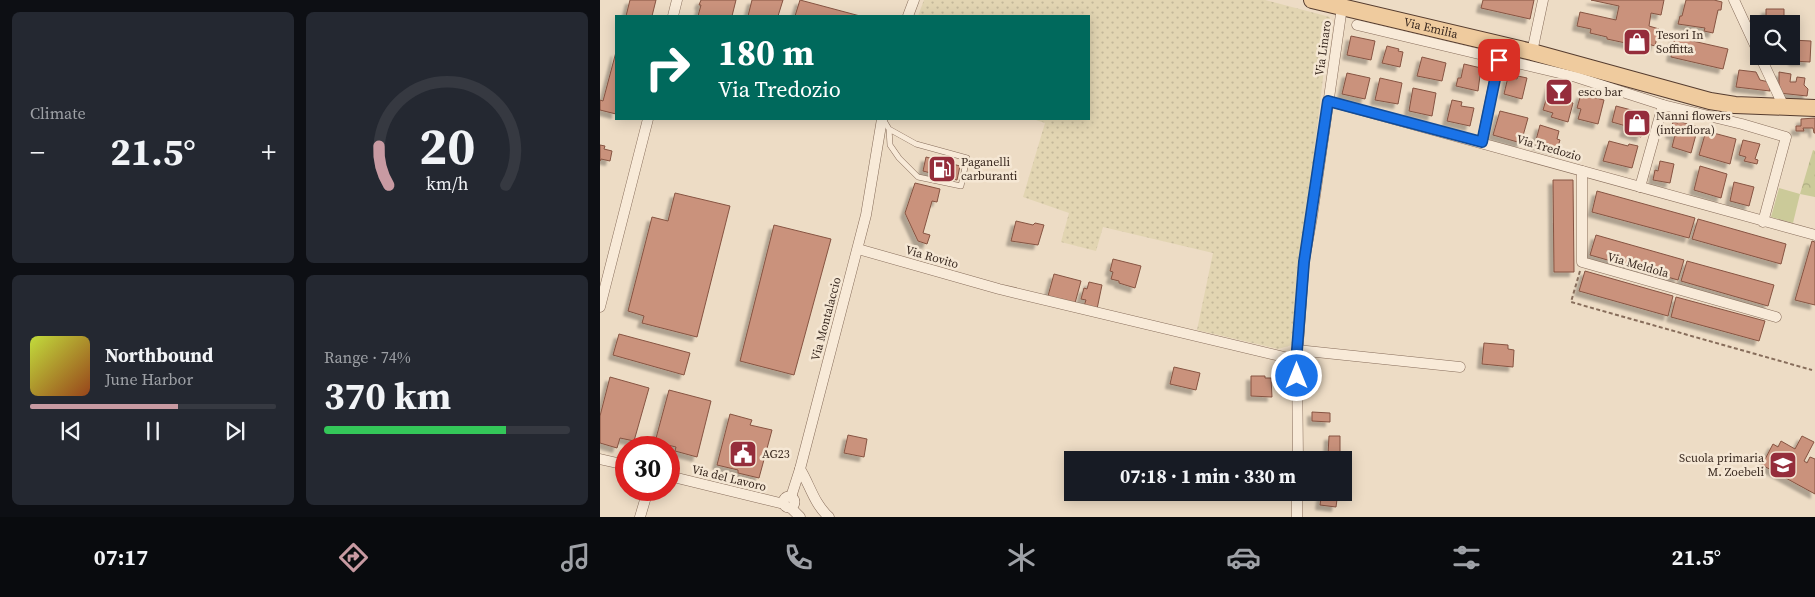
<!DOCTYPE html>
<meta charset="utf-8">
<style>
body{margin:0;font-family:"Source Serif 4",serif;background:#242831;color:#f1f3f6;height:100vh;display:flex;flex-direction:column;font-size:19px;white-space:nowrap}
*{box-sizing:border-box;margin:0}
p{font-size:16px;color:#9ea1a6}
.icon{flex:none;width:28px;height:28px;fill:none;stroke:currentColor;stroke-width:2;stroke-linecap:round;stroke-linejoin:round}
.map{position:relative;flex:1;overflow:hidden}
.sheet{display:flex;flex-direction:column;gap:12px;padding:12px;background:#0d0f14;width:600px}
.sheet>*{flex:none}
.hud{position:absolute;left:15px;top:15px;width:475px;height:105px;border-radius:0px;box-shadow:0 2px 12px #0003;background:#00695c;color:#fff;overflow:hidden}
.controls{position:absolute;left:1150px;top:15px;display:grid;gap:10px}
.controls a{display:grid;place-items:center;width:50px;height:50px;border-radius:0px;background:#171b24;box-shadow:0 2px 12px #0003;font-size:25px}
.speed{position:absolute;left:15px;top:436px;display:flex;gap:10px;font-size:25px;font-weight:700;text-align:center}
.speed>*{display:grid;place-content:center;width:65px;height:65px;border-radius:50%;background:#171b24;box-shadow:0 2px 12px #0003;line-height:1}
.speed .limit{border:8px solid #d22;background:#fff;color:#111}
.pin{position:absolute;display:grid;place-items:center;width:42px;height:42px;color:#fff;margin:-21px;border-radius:10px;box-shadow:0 2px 8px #0006}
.me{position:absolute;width:55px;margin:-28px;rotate:0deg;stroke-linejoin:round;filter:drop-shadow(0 0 4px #0008)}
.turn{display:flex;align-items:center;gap:18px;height:105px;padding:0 20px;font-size:22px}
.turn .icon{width:65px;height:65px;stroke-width:2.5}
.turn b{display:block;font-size:35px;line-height:42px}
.big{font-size:38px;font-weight:700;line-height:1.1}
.sheet .card{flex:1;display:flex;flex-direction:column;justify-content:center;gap:8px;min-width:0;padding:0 18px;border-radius:8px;background:#242831}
.sheet .dial{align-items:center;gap:0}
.dial svg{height:130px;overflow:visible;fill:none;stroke:#363941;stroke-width:7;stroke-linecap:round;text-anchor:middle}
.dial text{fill:#f1f3f6;stroke:none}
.song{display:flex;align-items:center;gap:15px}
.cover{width:60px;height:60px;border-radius:8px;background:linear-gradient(135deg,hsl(70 70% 55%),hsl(20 70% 35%))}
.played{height:5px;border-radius:2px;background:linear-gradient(90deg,#c89aa2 60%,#363941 60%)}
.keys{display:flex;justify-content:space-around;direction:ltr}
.heat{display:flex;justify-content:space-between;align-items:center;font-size:28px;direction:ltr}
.charge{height:8px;border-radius:4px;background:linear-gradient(90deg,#34c759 74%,#363941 0)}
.sheet .tiles{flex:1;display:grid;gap:12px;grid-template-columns:repeat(2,1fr)}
.trip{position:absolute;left:464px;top:451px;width:288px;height:50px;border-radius:0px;background:#171b24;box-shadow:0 2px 12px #0003;font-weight:700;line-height:50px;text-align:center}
.dock{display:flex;height:80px;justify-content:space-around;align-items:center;background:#090b0e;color:#9ea1a6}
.dock .icon{width:35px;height:35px}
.dock .active{color:#c89aa2}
.dock b{font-size:22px;color:#f1f3f6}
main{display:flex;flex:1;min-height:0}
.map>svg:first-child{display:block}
.farmland{fill:url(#farmland-dots)}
.grass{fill:#cbca99}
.forest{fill:url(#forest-crowns)}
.building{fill:#ca927c;stroke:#865442;filter:url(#shadow)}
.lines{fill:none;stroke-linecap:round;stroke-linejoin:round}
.service-casing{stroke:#876d5b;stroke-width:6}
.minor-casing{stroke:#876d5b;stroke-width:11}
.primary-casing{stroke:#553c2f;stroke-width:18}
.path{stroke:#876d5b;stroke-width:2;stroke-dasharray:4 2.5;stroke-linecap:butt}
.service{stroke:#f8ead8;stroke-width:5}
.minor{stroke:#f8ead8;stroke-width:10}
.primary{stroke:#efcb9e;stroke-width:16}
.route-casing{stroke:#114b97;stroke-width:12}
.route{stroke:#1a73e8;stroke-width:9}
.labels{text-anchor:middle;stroke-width:5;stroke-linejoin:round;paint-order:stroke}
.street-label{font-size:12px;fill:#38281f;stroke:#f5e7d4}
.poi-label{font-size:12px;fill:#38281f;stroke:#f5e7d4;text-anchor:start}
</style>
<main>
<section class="sheet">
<div class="tiles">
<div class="card"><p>Climate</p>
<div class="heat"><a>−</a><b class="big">21.5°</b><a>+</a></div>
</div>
<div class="card dial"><svg viewBox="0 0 100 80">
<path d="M14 69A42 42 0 1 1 86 69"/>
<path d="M14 69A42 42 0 0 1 8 45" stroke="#c89aa2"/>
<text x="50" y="56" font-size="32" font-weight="700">20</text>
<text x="50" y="72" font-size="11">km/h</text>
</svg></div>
<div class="card">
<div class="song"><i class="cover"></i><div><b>Northbound</b><p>June Harbor</p></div></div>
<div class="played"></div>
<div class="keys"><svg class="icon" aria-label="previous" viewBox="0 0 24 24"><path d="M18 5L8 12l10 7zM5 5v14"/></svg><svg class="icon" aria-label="pause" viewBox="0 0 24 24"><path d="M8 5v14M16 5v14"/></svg><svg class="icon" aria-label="next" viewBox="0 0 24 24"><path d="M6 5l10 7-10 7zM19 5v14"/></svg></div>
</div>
<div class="card"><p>Range · 74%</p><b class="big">370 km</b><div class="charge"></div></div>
</div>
</section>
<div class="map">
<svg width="1215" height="517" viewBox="0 0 1215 517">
<defs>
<pattern id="farmland-dots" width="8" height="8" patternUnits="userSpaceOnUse" patternTransform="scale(1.25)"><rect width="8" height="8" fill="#e2d5b2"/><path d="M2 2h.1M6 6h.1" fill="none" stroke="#c3b799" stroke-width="1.8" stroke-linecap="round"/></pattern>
<pattern id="forest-crowns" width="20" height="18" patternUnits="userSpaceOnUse" patternTransform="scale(1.25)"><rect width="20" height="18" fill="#cbca99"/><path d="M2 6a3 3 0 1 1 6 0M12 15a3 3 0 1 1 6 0" fill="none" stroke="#afae83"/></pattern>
<filter id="shadow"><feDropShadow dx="-4.5" dy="4.5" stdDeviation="1" flood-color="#0004"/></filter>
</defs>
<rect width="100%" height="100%" fill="#eddcc5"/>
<path class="farmland" d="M324,0h341l65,17 -38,328 -14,4 -81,-19 16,-77 -110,-26 -7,24 -35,-9 8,-29 -46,-16 22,-74 -12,-4h56v-103h-171z"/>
<path class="grass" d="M1179,188l21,6 -7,29 -22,-6z"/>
<path class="forest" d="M1213,150l2,1v46l-15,-3z"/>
<g class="building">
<path d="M30,0h26l-4,16h-26z"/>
<path d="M101,0h35l-4,16h-34l3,-11h-2z"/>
<path d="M152,0h31l-5,16h-30z"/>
<path d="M200,0l60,16h-65z"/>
<path d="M883,0h51l-4,19 -49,-11z"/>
<path d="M991,0h73l-3,15 -10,-2 -2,13 10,3 -4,17 -11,-3v4l-37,-8v-2l-17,-4 1,-4 -14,-3 3,-14 36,8 3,-14z"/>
<path d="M1086,0h28l8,2 -1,8h-3l-5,23 -9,-2 1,-3 -27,-4 2,-8h2z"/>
<path d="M1166,9h18v15h-9v-6h-9z"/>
<path d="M751,36l24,5 -4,19 -24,-5z"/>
<path d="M1075,37l53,12 -5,20 -52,-12z"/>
<path d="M1191,40l20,1 -1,21 -17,-1v-2h-8v-3h6z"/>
<path d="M787,46l12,3 -1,2 5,1 -3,15 -18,-4z"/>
<path d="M16,52v62l-16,-4v-10l3,1z"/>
<path d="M822,57l24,6 -4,18 -25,-5z"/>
<path d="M864,64l17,4 -3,23 -22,-5 2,-8h3z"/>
<path d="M1139,70l17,2 4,8 9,2 1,9 -34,-4z"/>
<path d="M1179,72l12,2 -1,8h6l1,-5 8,1 -1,7 4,4 -1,7 -28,-3z"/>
<path d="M747,73l23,5 -5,21 -23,-5z"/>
<path d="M918,76l9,2 -5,21 -18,-5 4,-17 9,2z"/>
<path d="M780,78l22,5 -4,21 -23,-4z"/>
<path d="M951,83l18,5 -4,13 8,2 -5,19 -17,-5 2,-4 -10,-3z"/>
<path d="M813,88l23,5 -4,23 -23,-5z"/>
<path d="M981,94l23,6 -6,24 -20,-5 3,-10 -4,-1z"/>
<path d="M852,100l10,2 -1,4 13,2 -4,18 -23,-5z"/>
<path d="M1016,106l31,8 -6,23 -17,-5 2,-6 -14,-4z"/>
<path d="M900,111l28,7 -7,25 -28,-8z"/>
<path d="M1215,118v15h-1l-1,-5h-10l1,3h-8v-5h5v-7z"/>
<path d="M1078,121l20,6 -7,26 -19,-6 3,-12 -5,-1 3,-12 5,1z"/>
<path d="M940,125l19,6 -2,8 3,1 -3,10 -22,-6z"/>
<path d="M1106,131l30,8 -6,25 -31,-9z"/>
<path d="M1143,140l17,4 -5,15 3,1 -1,4 -13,-3 2,-4 -7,-2z"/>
<path d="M1009,141l19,5 1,-2 9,2 -6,22 -29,-7z"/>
<path d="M0,145l5,1 -1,3 8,2 -2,10 -9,-2 -1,2z"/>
<path d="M326,157l34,9 -3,14 -34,-9z"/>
<path d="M1060,161l14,3 -4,19 -17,-3 2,-10 3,1z"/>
<path d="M1100,166l27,8 -6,24 -27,-8z"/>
<path d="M953,180h20l1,92h-20z"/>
<path d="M1134,182l20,5 -5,19 -19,-5z"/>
<path d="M315,183l25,6 -3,13 -5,-1 -9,32 7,2 -3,9 -9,-3 -13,-28z"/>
<path d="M997,191l98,27 -6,20 -97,-26z"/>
<path d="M75,193l55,13 -33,131 -55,-14 2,-7 -16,-5 24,-94 16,4z"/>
<path d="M1098,219l88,25 -5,20 -89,-25z"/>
<path d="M416,221l17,4 2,-2 9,2 -6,20 -27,-4z"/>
<path d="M174,225l57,14 -37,136 -54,-14z"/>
<path d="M996,235l88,25 -6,20 -88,-25z"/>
<path d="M1212,241l3,1v63l-20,-5z"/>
<path d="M513,259l28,7 -6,22 -16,-5v-2l-8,-2 2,-7 -3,-1z"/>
<path d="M1087,261l87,24 -6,21 -87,-25z"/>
<path d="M985,271l88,25 -5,20 -89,-25z"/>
<path d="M454,274l27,7 -6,22 -27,-7z"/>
<path d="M489,282l13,3 -5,24 -13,-3 2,-6 -5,-1 3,-11 3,1z"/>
<path d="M1076,297l89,24 -6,20 -88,-24z"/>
<path d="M19,334l71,19 -6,22 -71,-20z"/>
<path d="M884,343l24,2v4l6,1 -1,17 -31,-3z"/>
<path d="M574,367l26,6 -4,17 -26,-6z"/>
<path d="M651,376h14v2h6l1,19 -21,-1z"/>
<path d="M10,377l39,11 -15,53 -14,-3 -3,10 -17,-5v-27z"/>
<path d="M69,390l42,11 -14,56 -22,-6 1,-4 -21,-5z"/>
<path d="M712,412l18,1v9l-18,-1z"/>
<path d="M130,414l22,6 -2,5 22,5 -13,48 -21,-5v-3l-21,-5z"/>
<path d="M248,435l19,4 -3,18 -20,-4z"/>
<path d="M729,436h11v19h-12z"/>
<path d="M1202,436l12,6 -10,19 3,2 3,-6 5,2v35l-53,-29 11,-21 5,3 3,-6 14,8z"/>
<path d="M722,492h16l-2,15 -16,-2z"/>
</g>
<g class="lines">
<defs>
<path id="service" d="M283,119l6,10 27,15 51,14 -6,28 -43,-9 -19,-19 -9,-13 -1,-16"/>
<g id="minor">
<path d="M1134,0l25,54"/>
<path d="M73,16l4,-16"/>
<path d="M308,16l6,-16"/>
<path d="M757,25l219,52 87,28 79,19 44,13 -23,85"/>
<path d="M932,52l11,-52"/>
<path d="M1160,56l24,51"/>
<path d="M728,101l487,134"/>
<path d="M882,142l17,-83"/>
<path d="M982,171v91l194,55"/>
<path d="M1040,187l23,-82"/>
<path d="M258,249l141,40 298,71"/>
<path d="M0,307l48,-188"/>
<path d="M697,350l163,17"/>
<path d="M0,459l26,6"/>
<path d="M698,460l-1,-100 7,-98 8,-45 30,-210"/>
<path d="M69,476l115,28"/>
<circle cx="189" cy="502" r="5.5"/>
<path d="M191,497l9,-28"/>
<path d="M191,508l9,9"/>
<path d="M40,517l8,-27"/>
<path d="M229,517c-15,-13 -19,-32 -29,-48l66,-254 16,-96"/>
<path d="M697,517v-25"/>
</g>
<g id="primary">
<path id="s1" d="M712,0l220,52 178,49 25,4 80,3"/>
</g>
</defs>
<use href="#service" class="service-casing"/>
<use href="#minor" class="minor-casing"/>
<use href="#primary" class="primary-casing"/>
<path class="path" d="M980,271l-9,31 241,68"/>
<use href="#service" class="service"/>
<use href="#minor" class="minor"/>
<use href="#primary" class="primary"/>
</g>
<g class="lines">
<defs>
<path id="route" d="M697,376v-26l7,-88 24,-161 154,41 17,-82"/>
</defs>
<use href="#route" class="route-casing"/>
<use href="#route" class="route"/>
</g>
<defs>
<symbol id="shop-square" viewBox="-11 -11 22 22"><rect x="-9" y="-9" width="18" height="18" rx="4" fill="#952d3b" stroke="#f5e7d4"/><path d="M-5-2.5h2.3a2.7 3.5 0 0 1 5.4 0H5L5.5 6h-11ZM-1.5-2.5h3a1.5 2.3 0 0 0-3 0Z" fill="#fff"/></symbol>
<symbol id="bar-square" viewBox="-11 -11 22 22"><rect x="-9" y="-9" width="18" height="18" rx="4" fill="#952d3b" stroke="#f5e7d4"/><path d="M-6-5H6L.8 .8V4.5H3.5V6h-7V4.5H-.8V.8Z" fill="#fff"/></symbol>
<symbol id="fuel-square" viewBox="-11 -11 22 22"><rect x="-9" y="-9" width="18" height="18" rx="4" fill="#952d3b" stroke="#f5e7d4"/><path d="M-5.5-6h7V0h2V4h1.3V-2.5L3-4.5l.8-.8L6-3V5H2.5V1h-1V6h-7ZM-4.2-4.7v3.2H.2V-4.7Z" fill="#fff"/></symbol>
<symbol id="civic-square" viewBox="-11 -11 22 22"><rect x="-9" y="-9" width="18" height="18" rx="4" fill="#952d3b" stroke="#f5e7d4"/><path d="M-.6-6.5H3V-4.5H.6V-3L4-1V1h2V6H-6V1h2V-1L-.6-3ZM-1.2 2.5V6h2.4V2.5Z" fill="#fff"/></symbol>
<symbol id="school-square" viewBox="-11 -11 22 22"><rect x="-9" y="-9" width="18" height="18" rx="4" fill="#952d3b" stroke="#f5e7d4"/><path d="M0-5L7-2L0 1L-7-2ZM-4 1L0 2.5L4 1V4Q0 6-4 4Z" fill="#fff"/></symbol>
</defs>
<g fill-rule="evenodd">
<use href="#shop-square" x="1021" y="26" width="32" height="32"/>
<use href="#bar-square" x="943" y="76" width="32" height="32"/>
<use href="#shop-square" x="1021" y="107" width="32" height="32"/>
<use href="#fuel-square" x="326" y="153" width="32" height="32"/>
<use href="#civic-square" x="127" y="438" width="32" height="32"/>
<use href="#school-square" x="1167" y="449" width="32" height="32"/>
</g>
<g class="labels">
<g class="street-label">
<text dy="4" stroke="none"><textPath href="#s1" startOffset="122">Via Emilia</textPath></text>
<text transform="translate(723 48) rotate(-82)" y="4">Via Linaro</text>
<text transform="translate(949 148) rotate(16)" y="4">Via Tredozio</text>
<text transform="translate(332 257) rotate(16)" y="4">Via Rovito</text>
<text transform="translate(1038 265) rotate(16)" y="4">Via Meldola</text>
<text transform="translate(226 319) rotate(-75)" y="4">Via Montalaccio</text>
<text transform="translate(129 478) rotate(14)" y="4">Via del Lavoro</text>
</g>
<g class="poi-label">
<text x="1056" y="39">Tesori In<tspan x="1056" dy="14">Soffitta</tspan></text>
<text x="978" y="96">esco bar</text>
<text x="1056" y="120">Nanni flowers<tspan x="1056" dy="14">(interflora)</tspan></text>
<text x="361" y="166">Paganelli<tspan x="361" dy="14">carburanti</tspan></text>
<text x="162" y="458">AG23</text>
<text x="1164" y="462" text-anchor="end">Scuola primaria<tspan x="1164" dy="14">M. Zoebeli</tspan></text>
</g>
</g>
</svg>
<div class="controls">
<a><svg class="icon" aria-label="search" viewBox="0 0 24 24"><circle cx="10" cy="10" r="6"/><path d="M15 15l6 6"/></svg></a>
</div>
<div class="speed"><div class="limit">30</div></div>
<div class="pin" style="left:899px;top:60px;background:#d93025"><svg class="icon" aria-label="arrive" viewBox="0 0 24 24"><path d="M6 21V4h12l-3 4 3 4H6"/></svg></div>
<svg class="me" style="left:697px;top:376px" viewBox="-20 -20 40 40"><circle r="17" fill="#1a73e8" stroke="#fff" stroke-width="3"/><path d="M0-11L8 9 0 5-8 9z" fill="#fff"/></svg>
<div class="trip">07:18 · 1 min · 330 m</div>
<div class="hud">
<div class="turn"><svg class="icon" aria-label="right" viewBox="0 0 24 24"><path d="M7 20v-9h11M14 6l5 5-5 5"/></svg><div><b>180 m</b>Via Tredozio</div></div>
</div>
</div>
</main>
<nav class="dock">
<b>07:17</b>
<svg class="icon active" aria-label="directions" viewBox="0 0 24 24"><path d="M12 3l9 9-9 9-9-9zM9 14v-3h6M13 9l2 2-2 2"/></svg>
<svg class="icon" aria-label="music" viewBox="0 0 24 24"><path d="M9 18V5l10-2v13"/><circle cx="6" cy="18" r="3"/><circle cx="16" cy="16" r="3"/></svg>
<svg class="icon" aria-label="phone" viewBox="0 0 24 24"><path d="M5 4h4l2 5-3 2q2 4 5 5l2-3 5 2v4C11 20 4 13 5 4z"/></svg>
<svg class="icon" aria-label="climate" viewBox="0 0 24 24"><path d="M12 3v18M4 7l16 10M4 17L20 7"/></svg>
<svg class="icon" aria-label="car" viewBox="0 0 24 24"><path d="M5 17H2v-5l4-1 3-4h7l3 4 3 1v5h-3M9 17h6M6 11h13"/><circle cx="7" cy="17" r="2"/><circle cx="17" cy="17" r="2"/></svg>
<svg class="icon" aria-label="filters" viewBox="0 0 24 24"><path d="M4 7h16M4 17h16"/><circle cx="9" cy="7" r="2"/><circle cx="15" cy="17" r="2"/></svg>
<b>21.5°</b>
</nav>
